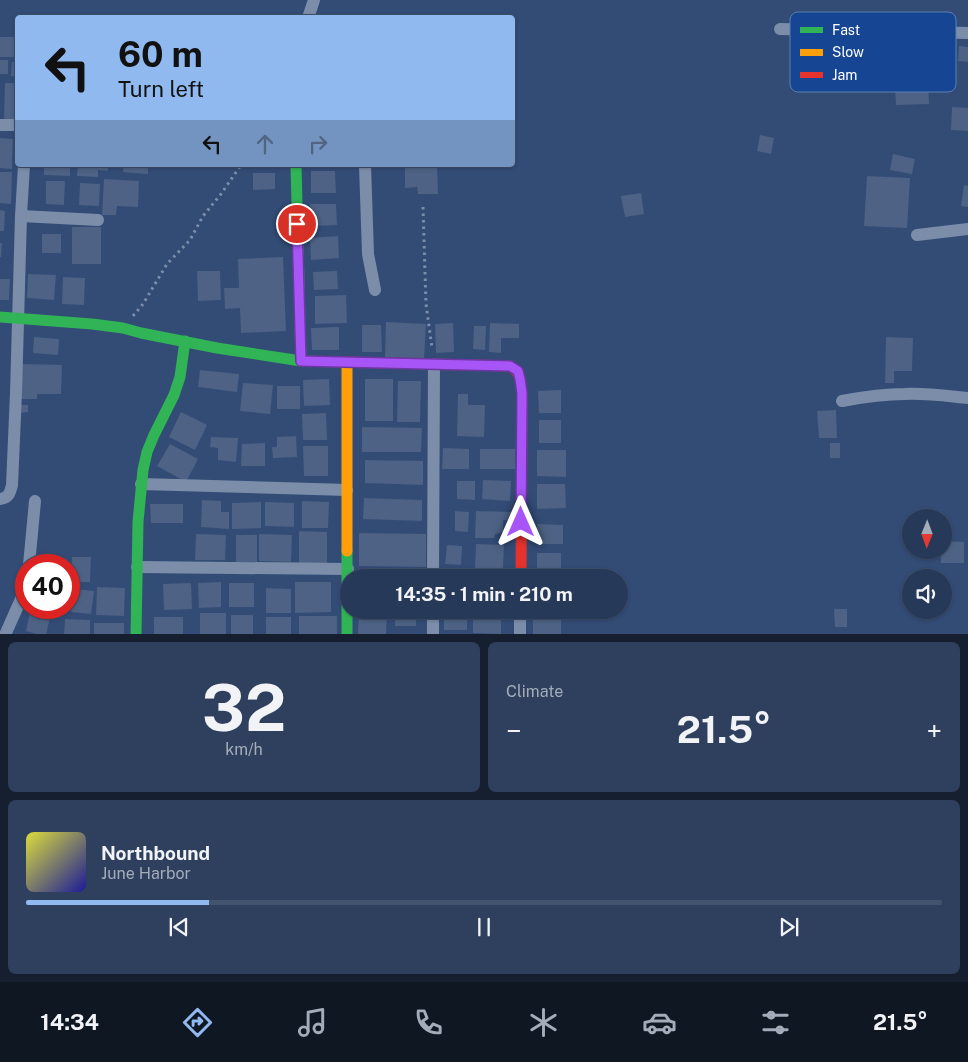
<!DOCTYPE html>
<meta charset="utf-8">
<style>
body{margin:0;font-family:"Public Sans",sans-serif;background:#2e405e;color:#f1f3f6;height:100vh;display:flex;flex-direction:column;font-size:19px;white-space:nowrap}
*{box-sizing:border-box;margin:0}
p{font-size:16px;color:#a4acba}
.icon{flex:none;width:28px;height:28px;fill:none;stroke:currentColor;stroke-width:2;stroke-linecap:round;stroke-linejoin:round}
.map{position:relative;height:634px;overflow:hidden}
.side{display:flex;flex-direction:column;gap:8px;padding:8px;background:#151f30;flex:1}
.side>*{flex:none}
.top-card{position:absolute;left:15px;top:15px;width:500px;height:152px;border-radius:5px;box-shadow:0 1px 4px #0004,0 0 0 1px #42536e;background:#90b9f0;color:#111;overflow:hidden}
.needle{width:32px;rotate:181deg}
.tools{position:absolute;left:902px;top:509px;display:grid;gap:10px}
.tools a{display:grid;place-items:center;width:50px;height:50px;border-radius:50%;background:#263958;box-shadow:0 1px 4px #0004,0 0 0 1px #42536e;font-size:25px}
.speed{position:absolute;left:15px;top:554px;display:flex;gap:10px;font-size:25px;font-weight:700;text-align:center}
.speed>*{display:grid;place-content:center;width:65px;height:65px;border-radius:50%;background:#263958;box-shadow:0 1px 4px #0004,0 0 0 1px #42536e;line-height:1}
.speed .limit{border:8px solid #d22;background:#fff;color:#111}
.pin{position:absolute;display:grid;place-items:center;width:42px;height:42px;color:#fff;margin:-21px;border:2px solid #fff;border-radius:50%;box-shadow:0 1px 5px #0007}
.me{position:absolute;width:55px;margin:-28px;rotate:0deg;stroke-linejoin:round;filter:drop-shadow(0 0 4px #0008)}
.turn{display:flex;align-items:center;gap:18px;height:105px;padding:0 20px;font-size:22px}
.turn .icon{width:65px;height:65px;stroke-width:2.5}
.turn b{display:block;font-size:35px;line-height:42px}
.lanes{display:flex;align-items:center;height:48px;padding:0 20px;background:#0003;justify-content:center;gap:25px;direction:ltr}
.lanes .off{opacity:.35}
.big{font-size:38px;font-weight:700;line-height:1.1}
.side .card{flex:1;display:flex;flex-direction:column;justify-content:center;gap:8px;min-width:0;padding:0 18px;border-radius:8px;background:#2e405e}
.side .dial{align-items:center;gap:0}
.dial b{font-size:65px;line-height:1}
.song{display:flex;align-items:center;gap:15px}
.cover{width:60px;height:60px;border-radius:8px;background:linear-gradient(135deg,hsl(60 70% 55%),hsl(240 70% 35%))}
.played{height:5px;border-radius:2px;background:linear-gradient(90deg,#90b9f0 20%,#42536e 20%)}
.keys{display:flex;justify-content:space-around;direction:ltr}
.heat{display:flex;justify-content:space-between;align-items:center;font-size:28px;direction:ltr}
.side .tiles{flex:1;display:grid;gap:8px;grid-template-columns:1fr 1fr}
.card:last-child{grid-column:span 2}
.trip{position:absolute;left:340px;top:569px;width:288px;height:50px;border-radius:25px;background:#263958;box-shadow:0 1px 4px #0004,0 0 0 1px #42536e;font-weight:700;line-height:50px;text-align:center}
.tabs{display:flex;height:80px;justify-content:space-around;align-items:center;background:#0f1723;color:#a4acba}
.tabs .icon{width:35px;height:35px}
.tabs .selected{color:#90b9f0}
.tabs b{font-size:22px;color:#f1f3f6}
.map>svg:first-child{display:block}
.building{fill:#4d6284}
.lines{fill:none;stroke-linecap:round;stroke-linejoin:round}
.path{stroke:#7b8da9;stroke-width:3;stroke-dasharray:2.5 4;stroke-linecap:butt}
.street{stroke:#7b8da9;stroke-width:12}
.fast{stroke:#30b455;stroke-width:11}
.slow{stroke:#ff9f0a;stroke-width:11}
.jam{stroke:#e5322d;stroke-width:11}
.route-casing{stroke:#6d37a1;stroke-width:12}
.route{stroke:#a855f7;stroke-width:9}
.key{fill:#164693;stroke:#5c7eb3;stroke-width:1}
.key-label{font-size:14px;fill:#fff}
</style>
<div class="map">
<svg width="968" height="635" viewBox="0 0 968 635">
<rect width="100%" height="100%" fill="#334c76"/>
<g class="building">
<rect x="0" y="37" width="14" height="20"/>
<path d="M959,46l9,1v15l-10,-1z"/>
<rect x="0" y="60" width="8" height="14"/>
<path d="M12,62h6v15l-7,-1z"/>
<path d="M5,83h13v38h-14z"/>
<path d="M928,83l1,21 -33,1 -1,-21z"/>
<path d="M952,107l16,1v23l-17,-1z"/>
<path d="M760,135l14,3 -3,16 -14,-3z"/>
<path d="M0,138l13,1 -1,30 -12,-1z"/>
<path d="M893,154l22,5 -3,15 -22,-4z"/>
<path d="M44,165h26v11l-26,-1z"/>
<path d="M78,165h30v6l-10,-1v7l-21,-1z"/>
<path d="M124,165h24v9l-25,-2z"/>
<path d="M405,165h32l1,29h-20l-1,-7 -12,1z"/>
<path d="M311,171h24l1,22h-25z"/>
<path d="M0,172h12l-1,32 -11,-1z"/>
<path d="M253,173h22v16l-22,1z"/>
<path d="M867,176l43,2 -3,50 -43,-2z"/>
<path d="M104,179l35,2 -1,26 -21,-1 -1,9h-14z"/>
<path d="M46,181h19l-1,24 -18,-1z"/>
<path d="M80,183l20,1 -1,22 -20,-1z"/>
<path d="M964,185l4,1v21l-7,-1z"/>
<path d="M641,193l3,21 -19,3 -4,-21z"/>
<path d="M310,204h26l1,21 -26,1z"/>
<path d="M0,210l5,1 -1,20h-4z"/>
<rect x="72" y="227" width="29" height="37"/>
<rect x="42" y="234" width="19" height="19"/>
<path d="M338,236l1,22 -28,2 -1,-22z"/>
<path d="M0,243h2l-1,14h-1z"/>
<path d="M283,257l3,74 -45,2 -1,-25 -15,1 -1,-21h15l-1,-29z"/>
<path d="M197,271h23l1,29 -23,1z"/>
<path d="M337,271l1,18 -24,1 -1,-18z"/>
<path d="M28,274l28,1 -2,25 -27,-2z"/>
<path d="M63,277l22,1 -1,27 -22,-1z"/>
<path d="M0,279h10l-1,21h-9z"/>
<path d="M346,295l1,28 -32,1v-28z"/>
<path d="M386,322l40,2 -2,35 -39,-2z"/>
<path d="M453,323l1,29 -18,1 -1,-29z"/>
<path d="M490,323l29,1v14h-18v15l-12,-1z"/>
<path d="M362,325h19l1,27h-20z"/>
<path d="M474,326h12l-1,24 -12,-1z"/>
<path d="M339,327v23h-27l-1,-22z"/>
<path d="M34,337l25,2 -1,16 -25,-2z"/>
<path d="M886,337l27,1 -1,33h-18v12h-9z"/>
<path d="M21,364l41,1 -1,29h-24v5h-16z"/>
<path d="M200,370l39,4 -2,18 -39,-5z"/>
<path d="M329,379l1,26 -26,1 -1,-26z"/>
<rect x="365" y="379" width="28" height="42"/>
<path d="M398,381h23l-1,41h-23z"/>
<path d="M243,383l30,2 -3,29 -30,-3z"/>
<rect x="277" y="386" width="23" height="23"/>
<path d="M561,390v23h-22l-1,-22z"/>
<path d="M458,394h10v11h17l-1,32 -27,-1z"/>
<path d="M19,405h9v7l-9,1z"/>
<path d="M836,410l1,28h-18l-2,-27z"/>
<path d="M181,412l26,13 -12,25 -26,-13z"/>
<path d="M326,413l1,27h-24l-1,-26z"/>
<rect x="539" y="420" width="22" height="23"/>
<path d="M362,427l60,1 -1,24h-59z"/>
<path d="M296,436l1,21 -24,1 -1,-11h5v-10z"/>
<path d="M211,437l27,1 -2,24 -18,-2v-12l-8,-1z"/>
<path d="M265,443v23h-24l1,-22z"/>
<rect x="830" y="443" width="10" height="15"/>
<path d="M170,444l28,15 -12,23 -29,-16z"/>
<path d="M303,446h25v30h-24z"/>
<path d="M443,448l26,1v20h-27z"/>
<rect x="480" y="449" width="35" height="20"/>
<path d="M537,450h29v27l-29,-1z"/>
<path d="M365,460l58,1v24l-58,-2z"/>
<path d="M483,480l28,1 -1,20 -28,-2z"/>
<path d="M457,481h18v19l-18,-1z"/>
<path d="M537,484h28l1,24 -29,1z"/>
<path d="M364,498l58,2v21l-59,-2z"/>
<path d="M202,500l19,1v11h8v17l-28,-2z"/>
<path d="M302,501l27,1 -1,26h-26z"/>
<path d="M261,502v26l-29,1v-26z"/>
<path d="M265,502l29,1v24l-29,-1z"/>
<path d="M150,504h33v19h-32z"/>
<path d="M455,511l14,1 -1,20 -13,-1z"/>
<path d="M476,511l38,1v8h-11v12l-8,2 -1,4h-19z"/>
<path d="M537,524l26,1v19h-26z"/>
<path d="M299,531l28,1v31h-28z"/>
<path d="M359,533l67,1v33l-67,-1z"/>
<path d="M196,534l30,1 -1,25h-30z"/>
<path d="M259,534l33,1 -1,27 -32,-1z"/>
<rect x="236" y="535" width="21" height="27"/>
<path d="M944,541l20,1v21h-23v-13h3z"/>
<path d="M476,544l28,1 -1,23h-28z"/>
<path d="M447,545l15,1 -1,19 -16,-1z"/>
<rect x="537" y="553" width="24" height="19"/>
<path d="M72,557h19l-1,25h-19z"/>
<path d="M361,569l56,1v8h-57z"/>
<path d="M442,574l31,1v3h-31z"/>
<path d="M221,582v25l-22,1 -1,-25z"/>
<path d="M295,582h36v30l-36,1z"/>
<path d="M191,583l1,26 -28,1 -1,-26z"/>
<rect x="229" y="583" width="25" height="24"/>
<path d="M97,587l28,1 -1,28 -28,-1z"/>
<path d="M266,588l25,1v24h-25z"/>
<path d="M74,589l20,2 -3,23 -20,-2z"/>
<path d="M834,609h13v18h-12z"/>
<path d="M359,610h28l-1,25h-28z"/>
<rect x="395" y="610" width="21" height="16"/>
<rect x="444" y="610" width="23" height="20"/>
<rect x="533" y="610" width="28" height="25"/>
<path d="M30,612l20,5 -4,18h-6l-14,-4z"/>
<rect x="200" y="613" width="26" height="22"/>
<path d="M473,613h28v21l-28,-1z"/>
<rect x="231" y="615" width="22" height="20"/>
<rect x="299" y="616" width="38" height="19"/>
<rect x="154" y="617" width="29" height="18"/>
<rect x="266" y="617" width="25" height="18"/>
<path d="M65,619l25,1v15h-26z"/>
<rect x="94" y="623" width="30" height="12"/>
</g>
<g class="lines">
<g class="path">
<path d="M423,207l3,97 6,44"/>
<path d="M133,316l10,-12 24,-40 23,-24 13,-24 18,-22 20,-29"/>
</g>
<g class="street">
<path d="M308,18l6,-18"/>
<path d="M780,29l188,4"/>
<path d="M0,125h18"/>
<path d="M365,165l3,89 7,36"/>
<path d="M21,216l77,4"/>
<path d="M917,235l51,-6"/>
<path d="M842,401c21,-4 41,-7 63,-7 21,-1 42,2 63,4"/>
<path d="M141,484l206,6"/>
<path d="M0,499c9,-1 10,-6 12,-14l4,-92 5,-177 3,-51"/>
<path d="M29,565l6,-64"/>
<path d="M137,567l211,2"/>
<path d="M433,578l1,-214"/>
<path d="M5,635l16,-36 5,-17"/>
<path d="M433,635v-25"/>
<path d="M520,635v-25"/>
</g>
<g class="fast">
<path d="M296,165l5,196"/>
<path d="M0,317l92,7 31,4 18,5 76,15 84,13 46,1"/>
<path d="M347,551v84"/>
<path d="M136,635l2,-113 5,-52 4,-18 7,-17 20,-40 6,-18 5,-36"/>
</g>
<path class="slow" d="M347,362v189"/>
<path class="jam" d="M347,362l163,4c12,8 10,14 12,27l-1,185"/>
</g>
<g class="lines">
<defs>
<path id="route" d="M297,224l4,137 209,5 8,5 2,8 2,14 -1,129"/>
</defs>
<use href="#route" class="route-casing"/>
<use href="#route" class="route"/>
</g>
<rect x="790" y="12" width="166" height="80" rx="8" class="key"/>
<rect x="800" y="27" width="23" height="6" fill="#30b455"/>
<rect x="800" y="49" width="23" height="7" fill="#ff9f0a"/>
<rect x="800" y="72" width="23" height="6" fill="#e5322d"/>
<g class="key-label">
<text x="832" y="35">Fast</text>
<text x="832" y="57">Slow</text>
<text x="832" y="80">Jam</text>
</g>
</svg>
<div class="tools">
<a><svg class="needle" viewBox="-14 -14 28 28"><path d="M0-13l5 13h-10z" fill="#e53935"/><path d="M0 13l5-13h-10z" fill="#a4acba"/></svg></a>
<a><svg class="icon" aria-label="sound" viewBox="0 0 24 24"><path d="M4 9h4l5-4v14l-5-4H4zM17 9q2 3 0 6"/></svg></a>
</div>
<div class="speed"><div class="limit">40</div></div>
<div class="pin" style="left:297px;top:224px;background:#d93025"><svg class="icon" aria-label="arrive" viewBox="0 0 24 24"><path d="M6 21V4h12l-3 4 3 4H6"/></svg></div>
<svg class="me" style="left:521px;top:522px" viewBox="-20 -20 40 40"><path d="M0-17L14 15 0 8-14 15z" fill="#a855f7" stroke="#fff" stroke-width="4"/></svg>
<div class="trip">14:35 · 1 min · 210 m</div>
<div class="top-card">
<div class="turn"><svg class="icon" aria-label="left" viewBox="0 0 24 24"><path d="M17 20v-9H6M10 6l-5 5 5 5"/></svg><div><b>60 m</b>Turn left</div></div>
<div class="lanes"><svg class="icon" aria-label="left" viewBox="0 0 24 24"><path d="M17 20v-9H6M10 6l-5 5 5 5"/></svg><svg class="icon off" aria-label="ahead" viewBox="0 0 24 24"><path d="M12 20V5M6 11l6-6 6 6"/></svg><svg class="icon off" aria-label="right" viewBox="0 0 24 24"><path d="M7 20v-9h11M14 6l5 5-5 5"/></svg></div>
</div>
</div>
<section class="side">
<div class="tiles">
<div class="card dial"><b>32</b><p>km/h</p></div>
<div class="card"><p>Climate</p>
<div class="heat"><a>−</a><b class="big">21.5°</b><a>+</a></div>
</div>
<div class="card">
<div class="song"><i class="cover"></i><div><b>Northbound</b><p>June Harbor</p></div></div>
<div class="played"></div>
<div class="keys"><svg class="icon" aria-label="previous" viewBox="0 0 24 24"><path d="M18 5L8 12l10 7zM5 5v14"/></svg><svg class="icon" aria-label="pause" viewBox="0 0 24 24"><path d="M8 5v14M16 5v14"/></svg><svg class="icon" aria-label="next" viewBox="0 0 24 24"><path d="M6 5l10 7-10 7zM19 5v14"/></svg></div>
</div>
</div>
</section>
<nav class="tabs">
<b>14:34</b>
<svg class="icon selected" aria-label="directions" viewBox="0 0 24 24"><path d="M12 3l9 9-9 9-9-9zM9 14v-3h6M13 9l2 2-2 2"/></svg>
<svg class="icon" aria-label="music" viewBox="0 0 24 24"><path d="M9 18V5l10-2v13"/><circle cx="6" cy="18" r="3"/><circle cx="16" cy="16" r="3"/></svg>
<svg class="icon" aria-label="phone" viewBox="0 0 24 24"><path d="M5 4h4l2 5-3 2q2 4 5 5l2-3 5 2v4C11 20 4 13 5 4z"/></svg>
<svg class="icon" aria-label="climate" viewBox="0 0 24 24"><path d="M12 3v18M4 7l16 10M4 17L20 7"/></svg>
<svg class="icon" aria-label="car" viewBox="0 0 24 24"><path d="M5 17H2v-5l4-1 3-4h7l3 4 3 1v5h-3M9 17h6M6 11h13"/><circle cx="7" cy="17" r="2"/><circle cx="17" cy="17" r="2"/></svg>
<svg class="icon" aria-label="filters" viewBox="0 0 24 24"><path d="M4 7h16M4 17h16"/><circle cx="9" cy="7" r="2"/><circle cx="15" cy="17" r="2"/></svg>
<b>21.5°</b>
</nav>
